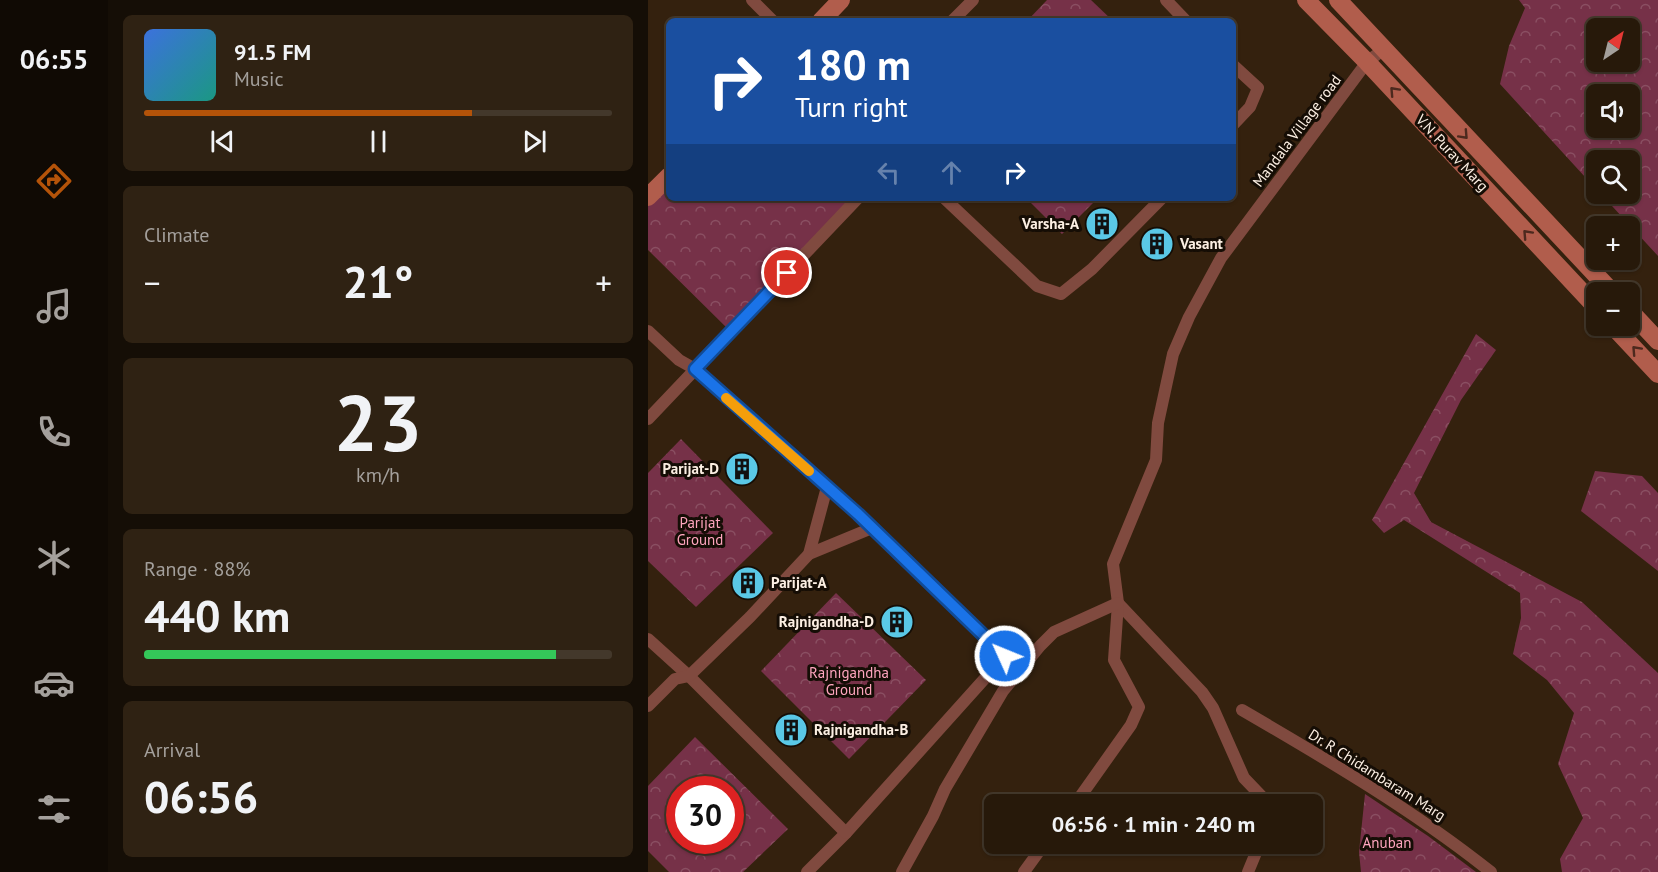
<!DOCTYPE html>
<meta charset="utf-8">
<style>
body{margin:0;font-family:"PT Sans",sans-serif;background:#2f2213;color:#f1f3f6;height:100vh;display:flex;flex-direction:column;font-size:22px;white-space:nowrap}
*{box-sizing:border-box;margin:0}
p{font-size:20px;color:#a4a09c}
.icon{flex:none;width:33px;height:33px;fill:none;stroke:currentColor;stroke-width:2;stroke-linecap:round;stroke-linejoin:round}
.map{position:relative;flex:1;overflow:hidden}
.panel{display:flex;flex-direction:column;gap:15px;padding:15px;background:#150e06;width:540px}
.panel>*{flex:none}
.hud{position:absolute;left:18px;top:18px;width:570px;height:183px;border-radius:9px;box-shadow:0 2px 4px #0004,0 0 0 2px #43382b;background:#1a4fa0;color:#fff;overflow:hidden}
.needle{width:39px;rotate:35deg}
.buttons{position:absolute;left:938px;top:18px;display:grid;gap:12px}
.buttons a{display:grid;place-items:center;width:54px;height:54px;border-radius:9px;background:#27190a;box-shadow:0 2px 4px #0004,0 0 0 2px #43382b;font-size:30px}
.speed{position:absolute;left:18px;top:776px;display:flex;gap:12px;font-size:30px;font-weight:700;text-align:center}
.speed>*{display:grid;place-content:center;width:78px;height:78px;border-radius:50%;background:#27190a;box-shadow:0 2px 4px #0004,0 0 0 2px #43382b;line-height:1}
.speed .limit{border:9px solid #d22;background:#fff;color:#111}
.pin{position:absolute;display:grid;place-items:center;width:51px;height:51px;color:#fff;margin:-26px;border:3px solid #fff;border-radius:50%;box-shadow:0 2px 6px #0007}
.me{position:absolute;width:66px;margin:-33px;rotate:314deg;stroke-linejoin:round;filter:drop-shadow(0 0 4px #0008)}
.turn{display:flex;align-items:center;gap:21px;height:126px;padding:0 30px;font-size:27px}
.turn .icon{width:78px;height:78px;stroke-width:2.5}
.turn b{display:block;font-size:42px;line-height:51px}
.lanes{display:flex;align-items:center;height:57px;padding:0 30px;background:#0003;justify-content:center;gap:30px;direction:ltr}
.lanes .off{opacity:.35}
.big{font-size:45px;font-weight:800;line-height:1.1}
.panel .tile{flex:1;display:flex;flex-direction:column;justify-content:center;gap:9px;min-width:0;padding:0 21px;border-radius:9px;background:#2f2213}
.panel .dial{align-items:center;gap:0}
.dial b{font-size:78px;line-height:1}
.song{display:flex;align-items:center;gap:18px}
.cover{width:72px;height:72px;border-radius:9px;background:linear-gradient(135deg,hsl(220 70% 55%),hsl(170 70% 35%))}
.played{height:6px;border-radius:3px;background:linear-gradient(90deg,#b45309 70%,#43382b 70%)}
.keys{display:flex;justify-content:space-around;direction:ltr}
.heat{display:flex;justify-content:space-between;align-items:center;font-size:33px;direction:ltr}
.charge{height:9px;border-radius:4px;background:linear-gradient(90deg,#34c759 88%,#43382b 0)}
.trip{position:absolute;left:336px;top:794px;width:339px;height:60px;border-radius:9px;background:#27190a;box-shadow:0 2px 4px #0004,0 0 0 2px #43382b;font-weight:800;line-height:60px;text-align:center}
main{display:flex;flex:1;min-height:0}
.tab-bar{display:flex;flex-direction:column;width:108px;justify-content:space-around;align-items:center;background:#100a04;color:#a4a09c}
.tab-bar .icon{width:42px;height:42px}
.tab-bar .current{color:#b45309}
.tab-bar b{font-size:27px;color:#f1f3f6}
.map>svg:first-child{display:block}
.forest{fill:url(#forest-crowns);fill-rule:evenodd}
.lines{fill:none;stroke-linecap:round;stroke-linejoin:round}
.street{stroke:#804a3f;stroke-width:12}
.secondary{stroke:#b15d4c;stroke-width:18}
.oneway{stroke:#4c291e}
.route-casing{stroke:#114b97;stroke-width:15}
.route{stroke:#1a73e8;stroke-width:10}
.slow{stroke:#f59e0b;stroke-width:10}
.labels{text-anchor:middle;stroke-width:6;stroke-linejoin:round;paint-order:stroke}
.street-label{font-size:15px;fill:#fcefe3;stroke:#150d05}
.poi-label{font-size:15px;font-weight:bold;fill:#fcefe3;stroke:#150d05;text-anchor:end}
.park-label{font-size:15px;fill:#ffa5be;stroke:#150d05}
</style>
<main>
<nav class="tab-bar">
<b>06:55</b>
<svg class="icon current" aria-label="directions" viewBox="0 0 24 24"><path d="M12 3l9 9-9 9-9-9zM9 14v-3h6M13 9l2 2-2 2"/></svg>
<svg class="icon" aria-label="music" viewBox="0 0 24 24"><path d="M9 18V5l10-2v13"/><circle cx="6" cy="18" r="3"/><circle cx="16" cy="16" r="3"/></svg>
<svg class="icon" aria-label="phone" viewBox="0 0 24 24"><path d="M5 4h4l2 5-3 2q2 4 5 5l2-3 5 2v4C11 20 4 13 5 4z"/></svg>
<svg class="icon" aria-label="climate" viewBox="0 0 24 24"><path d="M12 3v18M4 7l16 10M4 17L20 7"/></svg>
<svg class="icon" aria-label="car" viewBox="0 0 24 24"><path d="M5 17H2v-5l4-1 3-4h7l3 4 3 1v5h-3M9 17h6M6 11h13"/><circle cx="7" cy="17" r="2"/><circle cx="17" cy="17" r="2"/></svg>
<svg class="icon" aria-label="filters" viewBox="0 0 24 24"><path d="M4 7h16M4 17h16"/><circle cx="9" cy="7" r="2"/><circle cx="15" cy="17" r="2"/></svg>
</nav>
<section class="panel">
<div class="tile">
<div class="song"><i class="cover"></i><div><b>91.5 FM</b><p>Music</p></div></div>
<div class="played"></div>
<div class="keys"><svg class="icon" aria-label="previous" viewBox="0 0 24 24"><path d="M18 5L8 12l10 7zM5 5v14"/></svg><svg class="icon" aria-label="pause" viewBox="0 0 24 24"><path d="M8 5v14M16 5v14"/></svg><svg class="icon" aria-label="next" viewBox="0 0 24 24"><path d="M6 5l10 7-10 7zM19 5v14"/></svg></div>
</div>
<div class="tile"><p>Climate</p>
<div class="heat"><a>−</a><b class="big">21°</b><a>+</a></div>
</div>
<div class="tile dial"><b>23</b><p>km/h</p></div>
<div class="tile"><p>Range · 88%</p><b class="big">440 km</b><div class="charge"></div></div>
<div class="tile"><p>Arrival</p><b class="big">06:56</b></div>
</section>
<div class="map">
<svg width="1010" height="872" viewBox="0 0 1010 872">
<defs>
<pattern id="forest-crowns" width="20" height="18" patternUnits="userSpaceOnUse" patternTransform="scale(1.5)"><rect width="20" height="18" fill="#763148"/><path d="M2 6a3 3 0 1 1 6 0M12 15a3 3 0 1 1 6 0" fill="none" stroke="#8a4f62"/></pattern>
</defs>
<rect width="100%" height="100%" fill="#34210e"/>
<g class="forest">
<path d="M399,0h44l22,21h-86z"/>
<path d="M871,0h139v256l-57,-62h28v-34h-33v29l-96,-105 9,-38 16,-38zM948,28h33v34h-33zM948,94h33v34h-33z"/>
<path d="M21,180v18h184l-124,132 -81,-80v-49z"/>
<path d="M378,198h72l-36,36z"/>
<path d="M828,334l20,16 -35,50 -47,93 17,29 151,80 76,71v199h-96l-2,-13 23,-41 -25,-54 16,-51 -27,-33 -34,-26 8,-36 -1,-25 -116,-73 -20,13 -12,-13z"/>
<path d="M33,439l92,94 -77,74 -48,-46v-88z"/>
<path d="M947,471l47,5 16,17v78l-77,-60z"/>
<path d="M188,593l90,87 -77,79 -88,-88z"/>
<path d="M47,737l93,92 -45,43h-74l-21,-21v-65zM32,789h50v51h-50z"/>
<path d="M717,794l63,42 48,36h-115l-2,-20z"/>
</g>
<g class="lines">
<g class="street">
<path d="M104,0l21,21"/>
<path d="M518,0l20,21"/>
<path d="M304,21l21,-21"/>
<path d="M585,65l25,23 -8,19 -17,18"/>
<path d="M296,198l93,88 24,8 31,-25 70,-71"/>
<path d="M0,331l31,29 16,9 163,145 147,142 -159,177 -39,39"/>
<path d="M0,419l210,-221"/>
<path d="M161,554l63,-26"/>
<path d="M470,603l84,89 11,16 31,70 25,26"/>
<path d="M0,639l41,37 157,157"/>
<path d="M0,706l27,-27 14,-3 61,-59 59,-63 18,-67"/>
<path d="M594,710c86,50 171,100 249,162"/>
<path d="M427,804l56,-79 8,-18 -25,-47 4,-57 -5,-39 43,-104 2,-37 15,-69 16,-37 32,-59 146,-196 17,-13"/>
<path d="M254,872l31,-56 12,-27 58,-98 37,-45 14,-14 64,-29"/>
<path d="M376,872l21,-29"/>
<path d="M600,872l12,-29"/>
</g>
<g class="secondary">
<path d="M658,0l61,62 229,245"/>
<path d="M690,0l274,292"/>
<path d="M173,21l20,-21"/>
<path d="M0,197l21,-21"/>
<path d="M981,310l29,31"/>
<path d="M965,326l45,48"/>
</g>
</g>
<defs><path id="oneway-chevron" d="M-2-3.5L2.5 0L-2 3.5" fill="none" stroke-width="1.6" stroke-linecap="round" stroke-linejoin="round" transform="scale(1.5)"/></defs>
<g class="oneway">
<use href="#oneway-chevron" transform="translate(746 91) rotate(-133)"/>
<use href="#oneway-chevron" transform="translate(816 135) rotate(47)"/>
<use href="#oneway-chevron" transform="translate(879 234) rotate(-133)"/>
<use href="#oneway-chevron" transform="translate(988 350) rotate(-133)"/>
</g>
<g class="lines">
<defs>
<path id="route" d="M139,273l-92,96 163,145 147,142"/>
</defs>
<use href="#route" class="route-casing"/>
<use href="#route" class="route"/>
<path class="slow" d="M78,398l83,73"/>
</g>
<defs>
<symbol id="building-disc" viewBox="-11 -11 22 22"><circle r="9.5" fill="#5ac8e6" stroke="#150d05"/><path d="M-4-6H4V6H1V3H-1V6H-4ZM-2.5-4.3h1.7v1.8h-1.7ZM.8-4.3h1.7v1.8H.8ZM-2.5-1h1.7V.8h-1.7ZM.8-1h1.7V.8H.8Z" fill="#111"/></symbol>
</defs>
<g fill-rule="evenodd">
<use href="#building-disc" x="435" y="205" width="38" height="38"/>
<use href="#building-disc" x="490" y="225" width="38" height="38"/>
<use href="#building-disc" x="75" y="450" width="38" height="38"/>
<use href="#building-disc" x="81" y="564" width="38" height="38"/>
<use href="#building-disc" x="230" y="603" width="38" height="38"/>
<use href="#building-disc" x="124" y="711" width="38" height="38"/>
</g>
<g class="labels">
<g class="street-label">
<text transform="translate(649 131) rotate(-53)" y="5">Mandala Village road</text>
<text transform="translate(804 153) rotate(47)" y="5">V.N. Purav Marg</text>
<text transform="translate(729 775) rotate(32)" y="5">Dr. R Chidambaram Marg</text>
</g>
<g class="poi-label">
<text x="431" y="229">Varsha-A</text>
<text x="532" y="249" text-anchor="start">Vasant</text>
<text x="71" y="474">Parijat-D</text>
<text x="123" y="588" text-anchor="start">Parijat-A</text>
<text x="226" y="627">Rajnigandha-D</text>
<text x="166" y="735" text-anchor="start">Rajnigandha-B</text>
</g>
<g class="park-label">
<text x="52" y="528">Parijat<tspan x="52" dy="17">Ground</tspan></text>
<text x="201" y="678">Rajnigandha<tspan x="201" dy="17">Ground</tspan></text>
<text x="739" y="848">Anuban</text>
</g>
</g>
</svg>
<div class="buttons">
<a><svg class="needle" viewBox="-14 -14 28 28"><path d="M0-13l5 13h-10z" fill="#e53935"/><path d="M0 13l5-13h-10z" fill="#a4a09c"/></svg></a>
<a><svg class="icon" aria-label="sound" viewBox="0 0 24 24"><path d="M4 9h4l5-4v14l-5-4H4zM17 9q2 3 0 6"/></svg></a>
<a><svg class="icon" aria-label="search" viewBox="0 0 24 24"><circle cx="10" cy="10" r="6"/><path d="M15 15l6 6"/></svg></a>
<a>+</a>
<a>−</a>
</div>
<div class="speed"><div class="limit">30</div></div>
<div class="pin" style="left:139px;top:273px;background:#d93025"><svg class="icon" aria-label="arrive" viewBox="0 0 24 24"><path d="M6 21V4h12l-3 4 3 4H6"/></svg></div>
<svg class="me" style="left:357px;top:656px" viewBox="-20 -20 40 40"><circle r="17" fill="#1a73e8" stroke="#fff" stroke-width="3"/><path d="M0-11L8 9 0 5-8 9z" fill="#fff"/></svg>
<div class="trip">06:56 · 1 min · 240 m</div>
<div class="hud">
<div class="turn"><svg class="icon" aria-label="right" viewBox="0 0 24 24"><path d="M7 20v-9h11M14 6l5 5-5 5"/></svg><div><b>180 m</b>Turn right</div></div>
<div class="lanes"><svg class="icon off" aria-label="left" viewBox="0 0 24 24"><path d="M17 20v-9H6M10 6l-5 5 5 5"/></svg><svg class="icon off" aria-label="ahead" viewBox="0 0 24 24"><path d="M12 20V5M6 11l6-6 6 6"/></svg><svg class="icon" aria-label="right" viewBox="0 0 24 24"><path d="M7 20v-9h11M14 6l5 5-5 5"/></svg></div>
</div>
</div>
</main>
